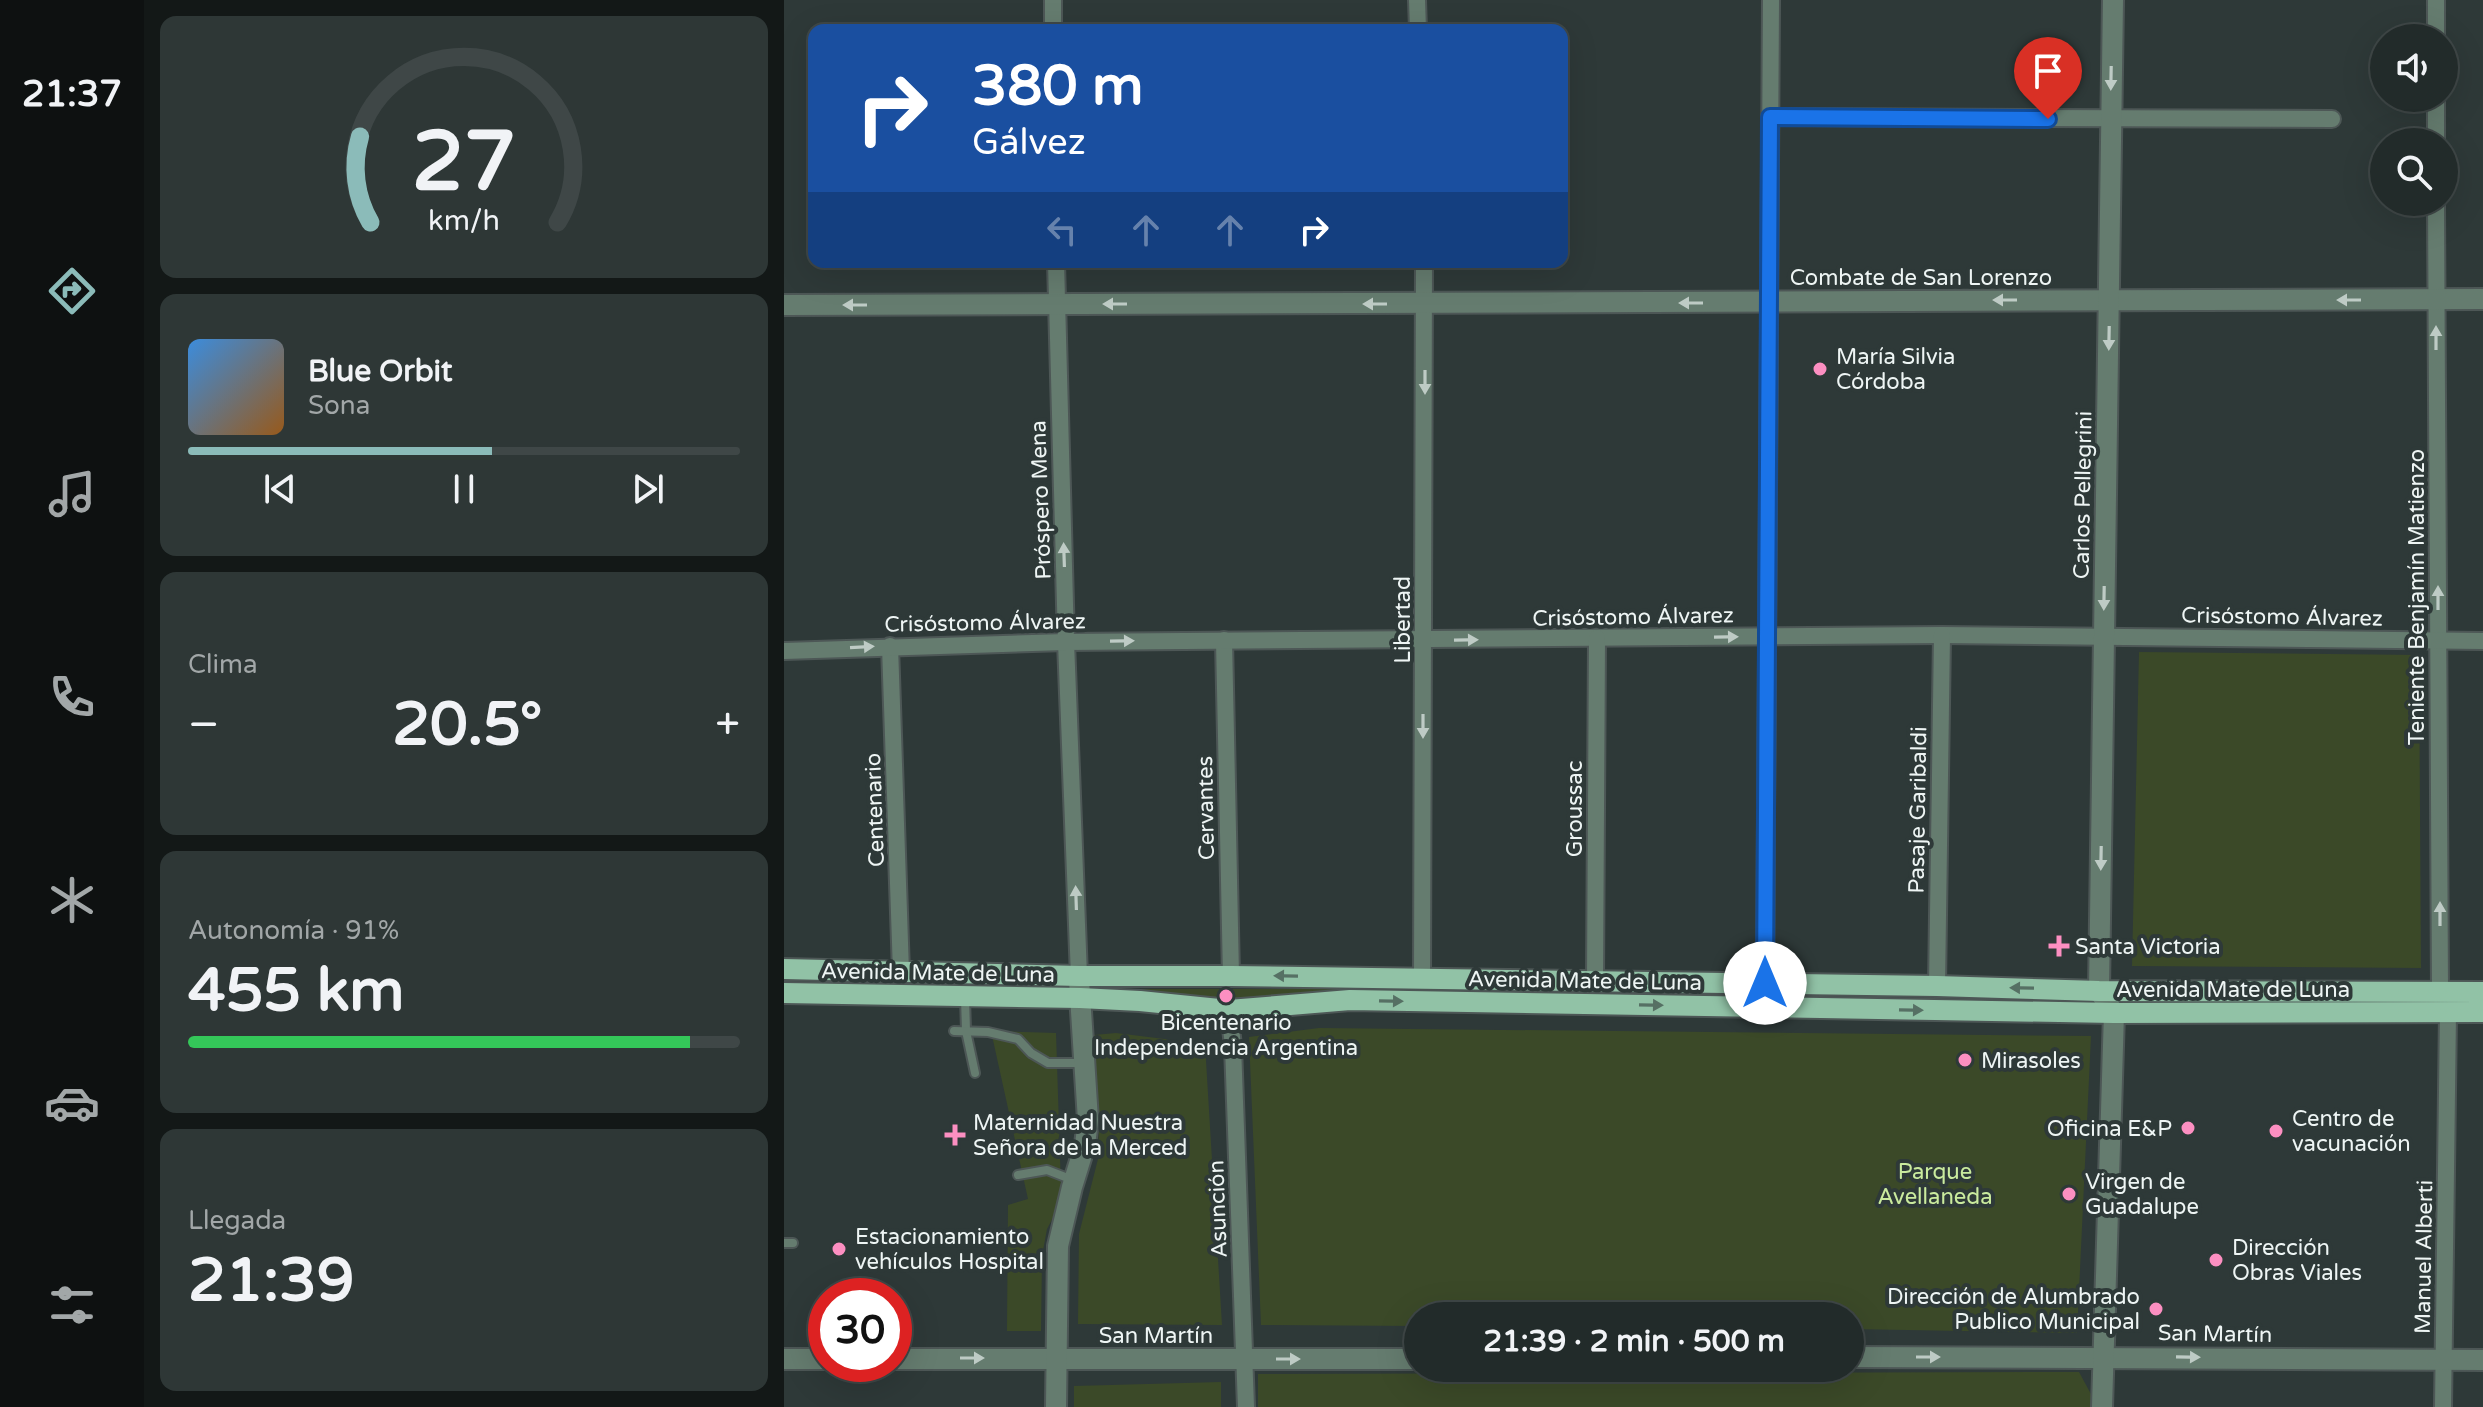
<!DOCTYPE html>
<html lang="es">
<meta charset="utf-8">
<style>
body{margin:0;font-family:"Varela Round",sans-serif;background:#2e3736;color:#f1f3f6;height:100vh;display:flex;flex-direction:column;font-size:30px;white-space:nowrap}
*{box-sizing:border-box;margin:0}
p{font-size:26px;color:#a2a7a8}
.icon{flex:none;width:44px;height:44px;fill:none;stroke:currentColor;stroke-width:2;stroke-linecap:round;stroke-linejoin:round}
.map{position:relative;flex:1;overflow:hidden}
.details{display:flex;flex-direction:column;gap:16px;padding:16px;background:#131817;width:640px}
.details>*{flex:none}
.top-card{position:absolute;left:24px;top:24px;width:760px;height:244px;border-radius:16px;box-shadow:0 8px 32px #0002,0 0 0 2px #3f4747;background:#1a4fa0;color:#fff;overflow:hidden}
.buttons{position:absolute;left:1586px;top:24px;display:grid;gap:16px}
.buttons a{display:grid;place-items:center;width:88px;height:88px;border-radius:50%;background:#222b2a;box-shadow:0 8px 32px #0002,0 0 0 2px #3f4747;font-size:40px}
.speed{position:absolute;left:24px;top:1278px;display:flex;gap:16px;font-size:40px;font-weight:700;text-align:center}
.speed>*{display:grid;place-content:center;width:104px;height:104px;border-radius:50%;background:#222b2a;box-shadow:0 8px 32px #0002,0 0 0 2px #3f4747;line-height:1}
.speed .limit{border:12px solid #d22;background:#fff;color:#111}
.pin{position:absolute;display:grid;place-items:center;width:68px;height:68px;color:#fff;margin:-82px -34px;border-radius:50% 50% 50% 0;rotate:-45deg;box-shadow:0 0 8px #0007}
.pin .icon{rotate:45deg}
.me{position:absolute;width:88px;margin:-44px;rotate:0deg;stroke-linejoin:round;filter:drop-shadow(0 0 6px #0008)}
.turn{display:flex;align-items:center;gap:28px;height:168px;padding:0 32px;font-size:36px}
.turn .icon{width:104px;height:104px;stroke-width:2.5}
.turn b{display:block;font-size:56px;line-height:68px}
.lanes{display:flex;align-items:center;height:76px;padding:0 32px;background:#0003;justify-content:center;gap:40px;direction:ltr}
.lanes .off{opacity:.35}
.big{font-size:60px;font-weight:800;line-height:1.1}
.details .card{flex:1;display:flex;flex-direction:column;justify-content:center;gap:12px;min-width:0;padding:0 28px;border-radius:16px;background:#2e3736}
.details .dial{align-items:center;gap:0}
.dial svg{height:208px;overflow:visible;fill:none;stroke:#3f4747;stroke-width:7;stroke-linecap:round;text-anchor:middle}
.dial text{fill:#f1f3f6;stroke:none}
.song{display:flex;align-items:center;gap:24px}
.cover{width:96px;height:96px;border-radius:12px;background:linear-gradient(135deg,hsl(210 70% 55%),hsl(30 70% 35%))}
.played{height:8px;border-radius:4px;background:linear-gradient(90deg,#8bbbb9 55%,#3f4747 55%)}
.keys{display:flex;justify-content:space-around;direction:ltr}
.heat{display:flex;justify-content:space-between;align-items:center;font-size:44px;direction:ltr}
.charge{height:12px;border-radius:6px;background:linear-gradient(90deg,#34c759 91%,#3f4747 0)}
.trip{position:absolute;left:620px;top:1302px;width:460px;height:80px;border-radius:40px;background:#222b2a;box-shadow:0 8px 32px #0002,0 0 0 2px #3f4747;font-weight:800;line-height:80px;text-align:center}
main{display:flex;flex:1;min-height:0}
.menu{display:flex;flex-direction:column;width:144px;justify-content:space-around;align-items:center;background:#0e1111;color:#a2a7a8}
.menu .icon{width:56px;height:56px}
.menu .active{color:#8bbbb9}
.menu b{font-size:36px;color:#f1f3f6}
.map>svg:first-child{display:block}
.green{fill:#3b4928}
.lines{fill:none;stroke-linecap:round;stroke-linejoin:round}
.service-casing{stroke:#4d5756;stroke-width:12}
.minor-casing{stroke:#4d5756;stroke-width:20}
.tertiary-casing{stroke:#4d5756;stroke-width:24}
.primary-casing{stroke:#4d5756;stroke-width:24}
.service{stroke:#657c6f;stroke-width:8}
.minor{stroke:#657c6f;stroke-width:16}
.tertiary{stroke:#657c6f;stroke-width:20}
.primary{stroke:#91c2a6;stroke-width:20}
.oneway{fill:#becbc5}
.oneway2{fill:#567064}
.route-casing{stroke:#114b97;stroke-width:20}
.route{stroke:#1a73e8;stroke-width:14}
.poi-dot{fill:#fc8fc1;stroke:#2e3938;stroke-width:3}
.labels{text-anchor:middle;stroke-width:8;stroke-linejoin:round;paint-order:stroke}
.street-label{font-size:22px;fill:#eef5f4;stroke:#2e3938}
.poi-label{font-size:22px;fill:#eef5f4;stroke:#2e3938;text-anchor:start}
.park-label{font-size:22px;fill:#caeb9e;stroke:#2e3938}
</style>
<main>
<nav class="menu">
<b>21:37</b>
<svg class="icon active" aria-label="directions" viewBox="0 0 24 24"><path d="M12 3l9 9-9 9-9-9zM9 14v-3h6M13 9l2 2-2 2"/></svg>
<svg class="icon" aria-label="music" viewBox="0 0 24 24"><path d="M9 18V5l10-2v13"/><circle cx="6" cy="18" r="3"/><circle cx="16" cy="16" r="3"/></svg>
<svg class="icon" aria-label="phone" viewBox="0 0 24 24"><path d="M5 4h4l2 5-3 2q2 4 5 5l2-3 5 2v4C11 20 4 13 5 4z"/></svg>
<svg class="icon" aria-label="climate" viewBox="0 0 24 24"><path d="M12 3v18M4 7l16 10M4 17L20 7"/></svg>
<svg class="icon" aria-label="car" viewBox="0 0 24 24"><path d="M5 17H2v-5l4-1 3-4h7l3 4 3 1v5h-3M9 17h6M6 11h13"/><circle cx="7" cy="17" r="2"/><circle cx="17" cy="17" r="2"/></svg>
<svg class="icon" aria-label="filters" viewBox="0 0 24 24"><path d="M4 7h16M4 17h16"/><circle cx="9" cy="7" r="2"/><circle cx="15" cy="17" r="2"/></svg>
</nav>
<section class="details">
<div class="card dial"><svg viewBox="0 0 100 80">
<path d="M14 69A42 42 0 1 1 86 69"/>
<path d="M14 69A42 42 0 0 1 10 36" stroke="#8bbbb9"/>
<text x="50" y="56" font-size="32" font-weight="700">27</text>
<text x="50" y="72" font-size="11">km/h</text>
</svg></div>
<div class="card">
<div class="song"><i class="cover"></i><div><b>Blue Orbit</b><p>Sona</p></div></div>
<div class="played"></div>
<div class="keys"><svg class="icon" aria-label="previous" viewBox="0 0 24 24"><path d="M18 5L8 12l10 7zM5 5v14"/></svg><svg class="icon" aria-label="pause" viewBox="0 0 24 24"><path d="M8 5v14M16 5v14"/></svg><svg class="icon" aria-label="next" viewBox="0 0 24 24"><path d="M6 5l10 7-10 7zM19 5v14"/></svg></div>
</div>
<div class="card"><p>Clima</p>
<div class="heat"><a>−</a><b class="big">20.5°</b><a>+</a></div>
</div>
<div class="card"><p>Autonomía · 91%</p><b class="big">455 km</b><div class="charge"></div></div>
<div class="card"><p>Llegada</p><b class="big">21:39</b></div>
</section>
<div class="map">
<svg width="1699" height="1407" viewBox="0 0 1699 1407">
<rect width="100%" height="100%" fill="#2e3938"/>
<g class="green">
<path d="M1355,652l280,3 2,313 -289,-2z"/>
<path d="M313,989h252v3l-125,8 -127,-9z"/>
<path d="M535,1028l772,8 -14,297 -227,-4v-13h-432v10l-157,-1 -12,-288z"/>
<path d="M207,1031l65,2 5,155 -5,24 -9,17 -5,27 -1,75h-34l1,-126 20,-6z"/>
<path d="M332,1033l89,11 17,281 -144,-1 1,-90 19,-75 1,-38 -5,-86z"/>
<path d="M1295,1372l13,24v11h-834v-33z"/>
<path d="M437,1382v25h-147v-21z"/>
</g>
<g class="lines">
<defs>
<g id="service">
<path d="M181,997l1,34 9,42"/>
<path d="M170,1031l34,1 30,7 13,14 17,10h36"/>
<path d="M234,1175l29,-5 26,10"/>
<path d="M0,1243h9"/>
</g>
<g id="minor">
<path d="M269,0v30"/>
<path d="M633,0l1,30"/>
<path d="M1652,38v-38"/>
<path d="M986,117l562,2"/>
<path d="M1652,142v-44"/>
<path d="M1652,202l4,790"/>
<path d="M272,262l10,380 13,334"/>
<path d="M440,640l7,336"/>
<path d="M106,646l11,326"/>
<path d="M0,651l282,-9 876,-7 541,6"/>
<path d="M638,978l2,-716"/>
<path d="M811,980l2,-342"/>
<path d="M981,983l6,-983"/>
<path d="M1153,986l5,-351"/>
<path d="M445,1010l4,36 13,361"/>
<path d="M1659,1407l5,-395"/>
</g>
<g id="tertiary">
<path d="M0,305l1699,-6"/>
<path d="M1066,1357l633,3"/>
<path d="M0,1359h42"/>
<path d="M110,1359h524"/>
<path d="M272,1407l2,-161 14,-59 13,-42 3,-25 -9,-140"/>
<path d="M1318,1407l12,-394 -15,-22 14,-991"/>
</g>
<g id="primary">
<path d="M0,969l295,7h152l706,10 162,5 384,1"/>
<path d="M0,993l296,5 60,3 89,9 121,-10 764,13 369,-1"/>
</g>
</defs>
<use href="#service" class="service-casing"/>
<use href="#minor" class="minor-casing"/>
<use href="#tertiary" class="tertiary-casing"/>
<use href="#primary" class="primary-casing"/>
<use href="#service" class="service"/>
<use href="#minor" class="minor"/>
<use href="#tertiary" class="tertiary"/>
<use href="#primary" class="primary"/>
</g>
<defs><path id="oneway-solid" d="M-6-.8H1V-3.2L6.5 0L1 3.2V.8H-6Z" transform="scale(2)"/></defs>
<g class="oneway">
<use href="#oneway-solid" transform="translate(1327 78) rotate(91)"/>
<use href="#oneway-solid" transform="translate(1221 300) rotate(180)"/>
<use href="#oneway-solid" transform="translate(1565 300) rotate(-180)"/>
<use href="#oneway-solid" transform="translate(907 303) rotate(180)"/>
<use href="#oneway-solid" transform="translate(331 304) rotate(-180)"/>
<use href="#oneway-solid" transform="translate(591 304) rotate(-180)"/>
<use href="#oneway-solid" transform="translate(71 305) rotate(180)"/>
<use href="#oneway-solid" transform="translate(1325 338) rotate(91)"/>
<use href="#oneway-solid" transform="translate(1652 338) rotate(-90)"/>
<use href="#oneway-solid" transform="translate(641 382) rotate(90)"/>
<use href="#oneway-solid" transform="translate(280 555) rotate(-92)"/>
<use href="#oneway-solid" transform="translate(1320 598) rotate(91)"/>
<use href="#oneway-solid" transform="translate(1654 598) rotate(-90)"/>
<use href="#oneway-solid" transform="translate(942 637) rotate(-1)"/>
<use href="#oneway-solid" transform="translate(682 640) rotate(-1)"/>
<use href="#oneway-solid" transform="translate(338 641) rotate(-1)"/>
<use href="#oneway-solid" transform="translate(78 647) rotate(-3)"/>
<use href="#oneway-solid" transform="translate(639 726) rotate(90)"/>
<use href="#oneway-solid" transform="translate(1317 858) rotate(91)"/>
<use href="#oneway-solid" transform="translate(292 898) rotate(-92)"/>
<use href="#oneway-solid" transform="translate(1656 914) rotate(-90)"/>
<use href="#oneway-solid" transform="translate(1144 1357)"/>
<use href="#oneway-solid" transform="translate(1404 1357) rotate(1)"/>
<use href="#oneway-solid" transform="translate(188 1358)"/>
<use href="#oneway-solid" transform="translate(504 1359)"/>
</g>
<g class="oneway2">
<use href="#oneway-solid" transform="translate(502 976) rotate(-179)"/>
<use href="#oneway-solid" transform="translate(1238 988) rotate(-179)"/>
<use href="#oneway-solid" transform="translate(607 1001) rotate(1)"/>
<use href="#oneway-solid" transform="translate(867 1005) rotate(1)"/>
<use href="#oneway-solid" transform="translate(1127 1010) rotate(1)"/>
</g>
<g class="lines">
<defs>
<path id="route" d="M981,983l5,-866 278,2"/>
</defs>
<use href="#route" class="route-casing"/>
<use href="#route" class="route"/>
</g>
<g class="poi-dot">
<circle cx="1036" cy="369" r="8"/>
<path d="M1271 934h8v8h8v8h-8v8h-8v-8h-8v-8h8z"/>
<circle cx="442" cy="996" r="8"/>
<circle cx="1181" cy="1060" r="8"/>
<circle cx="1404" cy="1128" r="8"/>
<circle cx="1492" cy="1131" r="8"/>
<path d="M167 1123h8v8h8v8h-8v8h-8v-8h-8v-8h8z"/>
<circle cx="1285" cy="1194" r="8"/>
<circle cx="55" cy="1249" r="8"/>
<circle cx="1432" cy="1260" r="8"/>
<circle cx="1372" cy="1309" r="8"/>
</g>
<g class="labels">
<g class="street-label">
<text x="1137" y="285">Combate de San Lorenzo</text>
<text transform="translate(1298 495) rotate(-89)" y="8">Carlos Pellegrini</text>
<text transform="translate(256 500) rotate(-92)" y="8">Próspero Mena</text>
<text transform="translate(1632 597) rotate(-90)" y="8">Teniente Benjamín Matienzo</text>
<text transform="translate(849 616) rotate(-1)" y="8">Crisóstomo Álvarez</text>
<text transform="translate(1498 616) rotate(1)" y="8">Crisóstomo Álvarez</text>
<text transform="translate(618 620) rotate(-90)" y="8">Libertad</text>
<text transform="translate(201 622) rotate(-1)" y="8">Crisóstomo Álvarez</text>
<text transform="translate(421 808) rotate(-91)" y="8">Cervantes</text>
<text transform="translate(790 809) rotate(-90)" y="8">Groussac</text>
<text transform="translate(90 810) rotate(-92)" y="8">Centenario</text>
<text transform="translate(1133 810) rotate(-89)" y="8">Pasaje Garibaldi</text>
<text transform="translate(154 972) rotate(1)" y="8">Avenida Mate de Luna</text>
<text transform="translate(801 980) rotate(1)" y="8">Avenida Mate de Luna</text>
<text x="1449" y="997">Avenida Mate de Luna</text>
<text transform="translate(433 1209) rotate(-92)" y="8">Asunción</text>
<text transform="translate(1639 1257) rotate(-89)" y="8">Manuel Alberti</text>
<text transform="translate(1431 1333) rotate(1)" y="8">San Martín</text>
<text x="372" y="1343">San Martín</text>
</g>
<g class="poi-label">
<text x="1052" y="364">María Silvia<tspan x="1052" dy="25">Córdoba</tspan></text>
<text x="1291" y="954">Santa Victoria</text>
<text x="442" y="1030" text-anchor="middle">Bicentenario<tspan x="442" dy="25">Independencia Argentina</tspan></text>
<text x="1197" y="1068">Mirasoles</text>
<text x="1508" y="1126">Centro de<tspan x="1508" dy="25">vacunación</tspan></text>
<text x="189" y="1130">Maternidad Nuestra<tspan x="189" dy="25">Señora de la Merced</tspan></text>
<text x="1388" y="1136" text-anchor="end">Oficina E&amp;P</text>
<text x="1301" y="1189">Virgen de<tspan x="1301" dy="25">Guadalupe</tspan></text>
<text x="71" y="1244">Estacionamiento<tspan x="71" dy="25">vehículos Hospital</tspan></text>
<text x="1448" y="1255">Dirección<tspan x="1448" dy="25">Obras Viales</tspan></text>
<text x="1356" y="1304" text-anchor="end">Dirección de Alumbrado<tspan x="1356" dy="25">Publico Municipal</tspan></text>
</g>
<g class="park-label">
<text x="1151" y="1179">Parque<tspan x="1151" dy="25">Avellaneda</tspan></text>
</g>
</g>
</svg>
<div class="buttons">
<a><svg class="icon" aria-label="sound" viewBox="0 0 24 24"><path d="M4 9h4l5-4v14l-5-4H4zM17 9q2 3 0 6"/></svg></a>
<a><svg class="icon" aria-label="search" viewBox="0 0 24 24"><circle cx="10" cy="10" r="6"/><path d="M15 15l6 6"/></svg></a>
</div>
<div class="speed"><div class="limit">30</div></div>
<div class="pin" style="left:1264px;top:119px;background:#d93025"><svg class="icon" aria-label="arrive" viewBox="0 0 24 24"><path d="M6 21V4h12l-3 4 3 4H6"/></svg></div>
<svg class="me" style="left:981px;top:983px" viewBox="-20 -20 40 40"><circle r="19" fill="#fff"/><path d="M0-13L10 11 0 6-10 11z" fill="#1a73e8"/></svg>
<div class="trip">21:39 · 2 min · 500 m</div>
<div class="top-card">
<div class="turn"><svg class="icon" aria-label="right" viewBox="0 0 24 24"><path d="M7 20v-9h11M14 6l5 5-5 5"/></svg><div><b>380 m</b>Gálvez</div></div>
<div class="lanes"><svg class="icon off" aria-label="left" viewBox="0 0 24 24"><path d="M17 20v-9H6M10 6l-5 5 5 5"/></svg><svg class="icon off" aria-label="ahead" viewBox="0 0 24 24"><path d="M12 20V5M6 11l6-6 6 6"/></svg><svg class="icon off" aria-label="ahead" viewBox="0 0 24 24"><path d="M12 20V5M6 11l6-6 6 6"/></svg><svg class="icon" aria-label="right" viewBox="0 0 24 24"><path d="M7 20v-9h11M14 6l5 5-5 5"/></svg></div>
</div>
</div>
</main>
